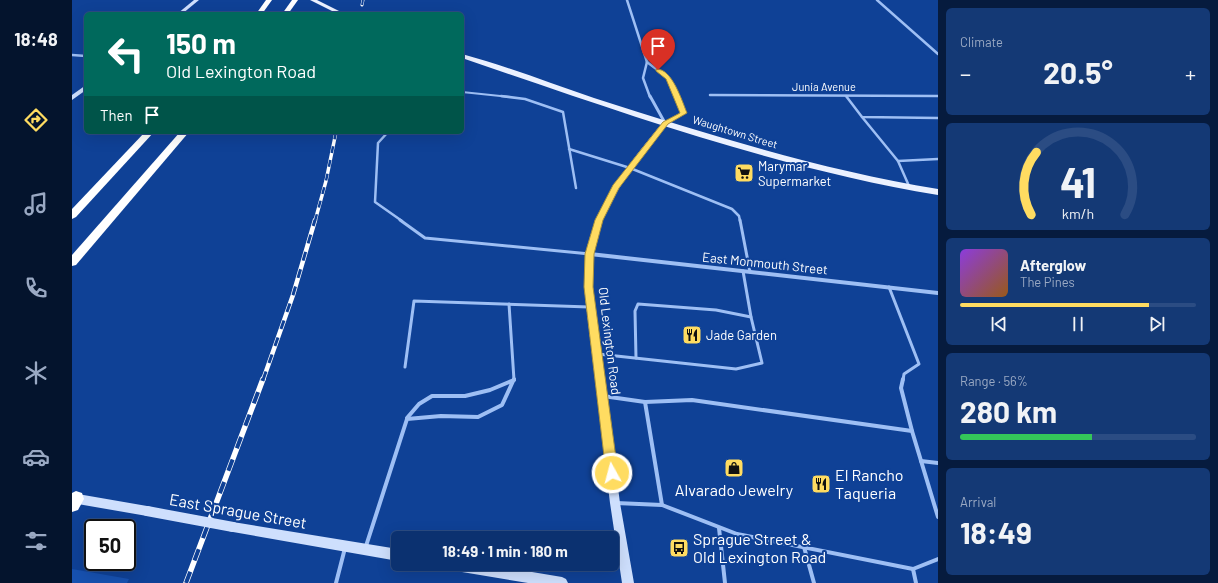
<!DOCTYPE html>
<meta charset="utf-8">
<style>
body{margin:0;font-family:Barlow,sans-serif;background:#143975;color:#f1f3f6;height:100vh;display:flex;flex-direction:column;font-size:15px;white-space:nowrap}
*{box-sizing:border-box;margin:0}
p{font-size:13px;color:#9aa9c3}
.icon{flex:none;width:22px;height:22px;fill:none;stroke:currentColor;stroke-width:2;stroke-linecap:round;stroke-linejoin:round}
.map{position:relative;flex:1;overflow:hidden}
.sheet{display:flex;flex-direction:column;gap:8px;padding:8px;background:#061b3e;width:280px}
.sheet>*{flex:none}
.guide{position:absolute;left:12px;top:12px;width:380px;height:122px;border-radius:6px;box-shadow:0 4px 16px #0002,0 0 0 1px #2b4c83;background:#00695c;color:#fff;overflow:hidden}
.speed{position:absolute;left:12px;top:519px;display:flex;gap:8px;font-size:20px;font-weight:700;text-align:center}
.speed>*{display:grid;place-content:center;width:52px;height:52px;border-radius:50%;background:#0b3170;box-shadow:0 4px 16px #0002,0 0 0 1px #2b4c83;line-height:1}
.speed .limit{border:2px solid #111;border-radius:6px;background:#fff;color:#111}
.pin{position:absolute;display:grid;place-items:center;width:34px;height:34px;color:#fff;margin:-41px -17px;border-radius:50% 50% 50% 0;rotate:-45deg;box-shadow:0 0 4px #0007}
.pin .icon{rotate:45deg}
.me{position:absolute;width:44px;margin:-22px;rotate:353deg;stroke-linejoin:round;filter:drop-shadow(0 0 3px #0008)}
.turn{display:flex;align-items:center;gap:14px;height:84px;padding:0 16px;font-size:18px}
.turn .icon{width:52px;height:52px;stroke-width:2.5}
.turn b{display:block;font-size:28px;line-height:34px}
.then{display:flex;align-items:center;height:38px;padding:0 16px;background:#0003;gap:8px;font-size:15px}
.big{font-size:30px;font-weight:700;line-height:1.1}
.sheet .card{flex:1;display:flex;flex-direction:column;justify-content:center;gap:6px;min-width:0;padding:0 14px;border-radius:6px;background:#143975}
.sheet .dial{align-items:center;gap:0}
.dial svg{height:104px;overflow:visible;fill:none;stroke:#2b4c83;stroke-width:7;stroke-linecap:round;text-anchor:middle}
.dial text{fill:#f1f3f6;stroke:none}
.song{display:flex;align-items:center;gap:12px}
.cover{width:48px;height:48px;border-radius:6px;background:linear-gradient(135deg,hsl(270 70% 55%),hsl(30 70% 35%))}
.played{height:4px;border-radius:2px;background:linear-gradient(90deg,#ffdc61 80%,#2b4c83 80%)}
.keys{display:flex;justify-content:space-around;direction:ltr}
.heat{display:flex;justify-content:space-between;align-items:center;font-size:22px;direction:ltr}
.charge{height:6px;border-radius:3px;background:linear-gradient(90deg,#34c759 56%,#2b4c83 0)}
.trip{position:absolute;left:319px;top:531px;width:228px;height:40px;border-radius:6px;background:#0b3170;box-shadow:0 4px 16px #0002,0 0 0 1px #2b4c83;font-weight:700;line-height:40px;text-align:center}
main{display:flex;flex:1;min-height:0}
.menu{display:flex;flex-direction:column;width:72px;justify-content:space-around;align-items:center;background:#04142d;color:#9aa9c3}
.menu .icon{width:28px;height:28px}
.menu .current{color:#ffdc61}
.menu b{font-size:18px;color:#f1f3f6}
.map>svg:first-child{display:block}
.green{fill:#1751b0}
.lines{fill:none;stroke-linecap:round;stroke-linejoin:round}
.lane-far3{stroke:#9ebff4;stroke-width:2}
.lane-far2{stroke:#9ebff4;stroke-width:2.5}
.lane-far1{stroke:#9ebff4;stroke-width:3}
.lane{stroke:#9ebff4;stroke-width:4}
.street-far2{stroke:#9ebff4;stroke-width:2.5}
.street-far1{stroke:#9ebff4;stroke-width:3}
.street{stroke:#9ebff4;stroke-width:4}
.secondary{fill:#cedffd;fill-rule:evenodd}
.primary{fill:#ebf1ff;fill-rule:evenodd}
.highway{fill:#fff;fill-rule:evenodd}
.rail-far3-casing{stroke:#fff;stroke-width:3}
.rail-far2-casing{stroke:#fff;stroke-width:3.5}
.rail-far1-casing{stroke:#fff;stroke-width:4.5}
.rail-casing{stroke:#fff;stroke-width:5.5}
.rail-far3{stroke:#0f4196;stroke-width:2;stroke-dasharray:5.5;stroke-linecap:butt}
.rail-far2{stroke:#0f4196;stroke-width:2.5;stroke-dasharray:7;stroke-linecap:butt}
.rail-far1{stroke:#0f4196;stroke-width:3;stroke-dasharray:9;stroke-linecap:butt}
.rail{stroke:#0f4196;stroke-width:4;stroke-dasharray:12;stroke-linecap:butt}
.secondary-bridge{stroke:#cedffd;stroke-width:10}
.route{fill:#ffdc61;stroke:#a68f3f}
.labels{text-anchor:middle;stroke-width:4;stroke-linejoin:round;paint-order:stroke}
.far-street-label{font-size:11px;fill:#fff;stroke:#0f4196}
.poi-label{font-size:13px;fill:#fff;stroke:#0f4196;text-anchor:start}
.street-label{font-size:13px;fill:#fff;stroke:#0f4196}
.near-poi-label{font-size:16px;fill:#fff;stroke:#0f4196;text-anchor:start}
.near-street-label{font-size:16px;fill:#fff;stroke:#0f4196}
</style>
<main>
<nav class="menu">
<b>18:48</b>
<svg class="icon current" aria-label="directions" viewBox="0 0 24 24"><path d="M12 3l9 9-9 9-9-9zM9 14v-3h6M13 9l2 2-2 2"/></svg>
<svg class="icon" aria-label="music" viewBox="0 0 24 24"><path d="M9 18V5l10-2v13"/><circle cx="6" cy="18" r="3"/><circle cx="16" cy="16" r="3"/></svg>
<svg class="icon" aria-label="phone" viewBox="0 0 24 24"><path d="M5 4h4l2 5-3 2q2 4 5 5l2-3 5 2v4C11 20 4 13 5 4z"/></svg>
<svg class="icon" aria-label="climate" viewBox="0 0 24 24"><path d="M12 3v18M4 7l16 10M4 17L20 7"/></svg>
<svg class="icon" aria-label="car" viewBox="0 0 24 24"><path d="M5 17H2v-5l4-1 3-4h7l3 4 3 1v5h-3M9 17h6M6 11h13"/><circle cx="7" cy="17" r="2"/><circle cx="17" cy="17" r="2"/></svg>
<svg class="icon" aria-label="filters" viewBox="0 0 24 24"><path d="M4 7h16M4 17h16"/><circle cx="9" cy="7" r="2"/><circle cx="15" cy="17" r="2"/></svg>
</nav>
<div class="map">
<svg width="866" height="583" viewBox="0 0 866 583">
<rect width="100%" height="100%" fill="#0f4196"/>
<path class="green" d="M0,569l57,10 -2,4h-55z"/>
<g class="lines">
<g class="lane-far3">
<path d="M390,92l48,5"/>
<path d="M774,96l1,1"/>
</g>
<g class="lane-far2">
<path d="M429,96l24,3 38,13 13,76"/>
<path d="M774,96l16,21 76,1"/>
<path d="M790,117l36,44"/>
<path d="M316,132l-10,11 -3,59 27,19"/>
<path d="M497,149l61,19 102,41 7,7 1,5"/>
<path d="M837,186l-11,-25 40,-2"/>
</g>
<g class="lane-far1">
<path d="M328,220l25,18 165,16"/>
<path d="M668,220l10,52"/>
<path d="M817,287l30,77 -15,10 -1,6"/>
<path d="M437,304l5,76"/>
<path d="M526,354l138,15 26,-6 -11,-46 -8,-46"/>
<path d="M564,358l-1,-47 3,-7 78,6 35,7"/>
<path d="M333,367l9,-66 175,6"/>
</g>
<g class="lane">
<path d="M831,379l-2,9 11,43"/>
<path d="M531,396l42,6 47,-2 220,31 26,86"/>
<path d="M335,418l12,-14 13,-8h33l25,-6 24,-10"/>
<path d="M849,461l17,2"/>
<path d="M544,503l46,2 -17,-103"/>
<path d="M590,505l75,29 176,35"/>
<path d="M647,528l6,55"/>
<path d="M294,546l41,-127 34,-3 37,1 24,-12 12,-26"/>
<path d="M732,547l10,36"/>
<path d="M264,583l9,-35"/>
<path d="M844,583l-3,-14 25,-10"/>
</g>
<g class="street-far2">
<path d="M555,0l20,62"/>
<path d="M805,0l61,54"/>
<path d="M0,55l14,1"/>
<path d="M575,62l21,16 9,19"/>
<path d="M575,62l-4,16 7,19"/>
<path d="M638,95l228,1"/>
</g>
<path class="street-far1" d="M578,96l15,27 19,-10 -8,-17"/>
<path class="street" d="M518,254l348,39"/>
<g class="secondary">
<path d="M122,0h5l-17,14h-5z"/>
<path d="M14,85v5l-14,10v-5z"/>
<path d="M593,121l3,2c-28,38 -65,75 -73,124 -3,16 -3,32 -2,49l27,207 14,80h-12l-12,-80 -25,-207c0,-17 -1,-35 3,-52 13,-47 45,-85 75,-122z"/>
<path d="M0,493l75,13 4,1 1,4 -1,4 -4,1 -75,-13z"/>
<path d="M161,522l165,27v12l-165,-29 -4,-1 -1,-4 1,-4z"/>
<path d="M372,564h40l78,13 4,2 2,4h-40l-78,-13 -4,-2z"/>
</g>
<g class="primary">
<path d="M238,0h7l28,14h-7z"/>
<path d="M390,54c44,12 88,29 132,44 113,36 227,72 344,91v6c-163,-27 -320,-84 -476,-137z"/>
</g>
<g class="highway">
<path d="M194,0h6l-10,14h-6z"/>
<path d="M220,0h6l-10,14h-6z"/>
<path d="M73,132h9l-78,85 -4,2v-10z"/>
<path d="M108,132h9l-113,133 -4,1v-11z"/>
<path d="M4,491l6,2 2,6 -6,11 -6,2v-19z"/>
</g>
<defs>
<path id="rail-far3" d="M290,5l1,-5"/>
<path id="rail-far2" d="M243,221l11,-40 10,-49"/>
<path id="rail-far1" d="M191,380l30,-85 22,-75"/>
<path id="rail" d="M114,583l77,-204"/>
</defs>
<use href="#rail-far3" class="rail-far3-casing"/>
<use href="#rail-far2" class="rail-far2-casing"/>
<use href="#rail-far1" class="rail-far1-casing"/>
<use href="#rail" class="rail-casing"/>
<use href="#rail-far3" class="rail-far3"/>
<use href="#rail-far2" class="rail-far2"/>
<use href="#rail-far1" class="rail-far1"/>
<use href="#rail" class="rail"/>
<path class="secondary-bridge" d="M75,511l86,16"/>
</g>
<path class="route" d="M584,69c16,-1 26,32 31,44l-19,11 -49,64 -16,32 -9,34 -1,33 25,186 -2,4 -4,1 -4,-1 -2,-4 -22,-186 1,-33 10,-34 18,-35 50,-63 17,-9 -14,-34 -10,-8z"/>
<defs>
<symbol id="supermarket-square" viewBox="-11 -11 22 22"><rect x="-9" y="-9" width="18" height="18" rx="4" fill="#ffdc61" stroke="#0f4196"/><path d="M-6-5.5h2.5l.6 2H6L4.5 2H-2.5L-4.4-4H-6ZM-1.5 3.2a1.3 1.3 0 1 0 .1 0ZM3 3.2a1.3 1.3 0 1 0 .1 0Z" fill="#111"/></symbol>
<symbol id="restaurant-square" viewBox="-11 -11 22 22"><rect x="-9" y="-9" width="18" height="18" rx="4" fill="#ffdc61" stroke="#0f4196"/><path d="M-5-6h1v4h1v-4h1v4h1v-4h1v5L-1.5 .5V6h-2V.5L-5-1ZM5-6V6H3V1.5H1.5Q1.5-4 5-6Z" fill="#111"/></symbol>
<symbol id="shop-square" viewBox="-11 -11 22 22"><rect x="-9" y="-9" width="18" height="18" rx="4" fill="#ffdc61" stroke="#0f4196"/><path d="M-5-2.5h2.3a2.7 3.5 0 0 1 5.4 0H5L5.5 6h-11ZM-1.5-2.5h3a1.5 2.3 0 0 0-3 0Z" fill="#111"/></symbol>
<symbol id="bus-square" viewBox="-11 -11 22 22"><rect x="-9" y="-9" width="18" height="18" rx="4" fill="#ffdc61" stroke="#0f4196"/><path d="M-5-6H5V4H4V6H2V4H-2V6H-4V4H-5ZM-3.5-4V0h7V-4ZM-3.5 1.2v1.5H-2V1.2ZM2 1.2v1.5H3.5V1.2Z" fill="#111"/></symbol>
</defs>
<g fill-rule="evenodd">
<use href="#supermarket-square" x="661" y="162" width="22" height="22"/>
<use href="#restaurant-square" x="609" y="324" width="22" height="22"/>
<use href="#shop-square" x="651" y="457" width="22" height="22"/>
<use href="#restaurant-square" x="738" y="473" width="22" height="22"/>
<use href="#bus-square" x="596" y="537" width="22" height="22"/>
</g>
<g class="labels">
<g class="far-street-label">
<text x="752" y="91">Junia Avenue</text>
<text transform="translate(663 132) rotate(17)" y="4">Waughtown Street</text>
</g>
<g class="poi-label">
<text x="686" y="171">Marymar<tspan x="686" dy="15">Supermarket</tspan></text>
<text x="634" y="340">Jade Garden</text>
</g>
<g class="street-label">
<text transform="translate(693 263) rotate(6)" y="5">East Monmouth Street</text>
<text transform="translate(538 341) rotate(83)" y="5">Old Lexington Road</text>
</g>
<g class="near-poi-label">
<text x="763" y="481">El Rancho<tspan x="763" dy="18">Taqueria</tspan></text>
<text x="662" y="496" text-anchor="middle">Alvarado Jewelry</text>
<text x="621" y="545">Sprague Street &amp;<tspan x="621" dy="18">Old Lexington Road</tspan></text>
</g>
<g class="near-street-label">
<text transform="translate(166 511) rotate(10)" y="6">East Sprague Street</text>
</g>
</g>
</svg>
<div class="speed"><div class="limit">50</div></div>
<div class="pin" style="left:586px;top:70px;background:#d93025"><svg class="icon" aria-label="arrive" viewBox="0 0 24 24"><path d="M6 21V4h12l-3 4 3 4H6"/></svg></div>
<svg class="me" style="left:540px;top:473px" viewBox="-20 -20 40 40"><circle r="17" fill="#ffdc61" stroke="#fff" stroke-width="3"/><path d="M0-11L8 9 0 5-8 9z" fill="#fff"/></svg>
<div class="trip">18:49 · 1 min · 180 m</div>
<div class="guide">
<div class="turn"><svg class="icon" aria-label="left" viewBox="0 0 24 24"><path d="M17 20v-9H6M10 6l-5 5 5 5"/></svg><div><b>150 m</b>Old Lexington Road</div></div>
<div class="then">Then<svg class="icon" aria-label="arrive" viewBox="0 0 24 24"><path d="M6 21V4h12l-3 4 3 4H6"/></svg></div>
</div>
</div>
<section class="sheet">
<div class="card"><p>Climate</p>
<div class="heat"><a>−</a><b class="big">20.5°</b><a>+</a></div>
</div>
<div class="card dial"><svg viewBox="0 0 100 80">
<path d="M14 69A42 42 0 1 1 86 69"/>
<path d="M14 69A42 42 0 0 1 18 21" stroke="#ffdc61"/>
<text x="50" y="56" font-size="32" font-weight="700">41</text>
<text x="50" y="72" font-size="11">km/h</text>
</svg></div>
<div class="card">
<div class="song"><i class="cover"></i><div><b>Afterglow</b><p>The Pines</p></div></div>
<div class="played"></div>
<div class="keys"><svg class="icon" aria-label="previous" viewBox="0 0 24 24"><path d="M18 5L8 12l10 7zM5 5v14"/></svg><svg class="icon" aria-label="pause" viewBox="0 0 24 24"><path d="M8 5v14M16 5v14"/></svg><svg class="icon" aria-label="next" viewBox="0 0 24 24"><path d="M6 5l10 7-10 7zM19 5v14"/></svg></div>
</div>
<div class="card"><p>Range · 56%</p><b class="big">280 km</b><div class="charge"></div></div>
<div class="card"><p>Arrival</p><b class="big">18:49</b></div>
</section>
</main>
